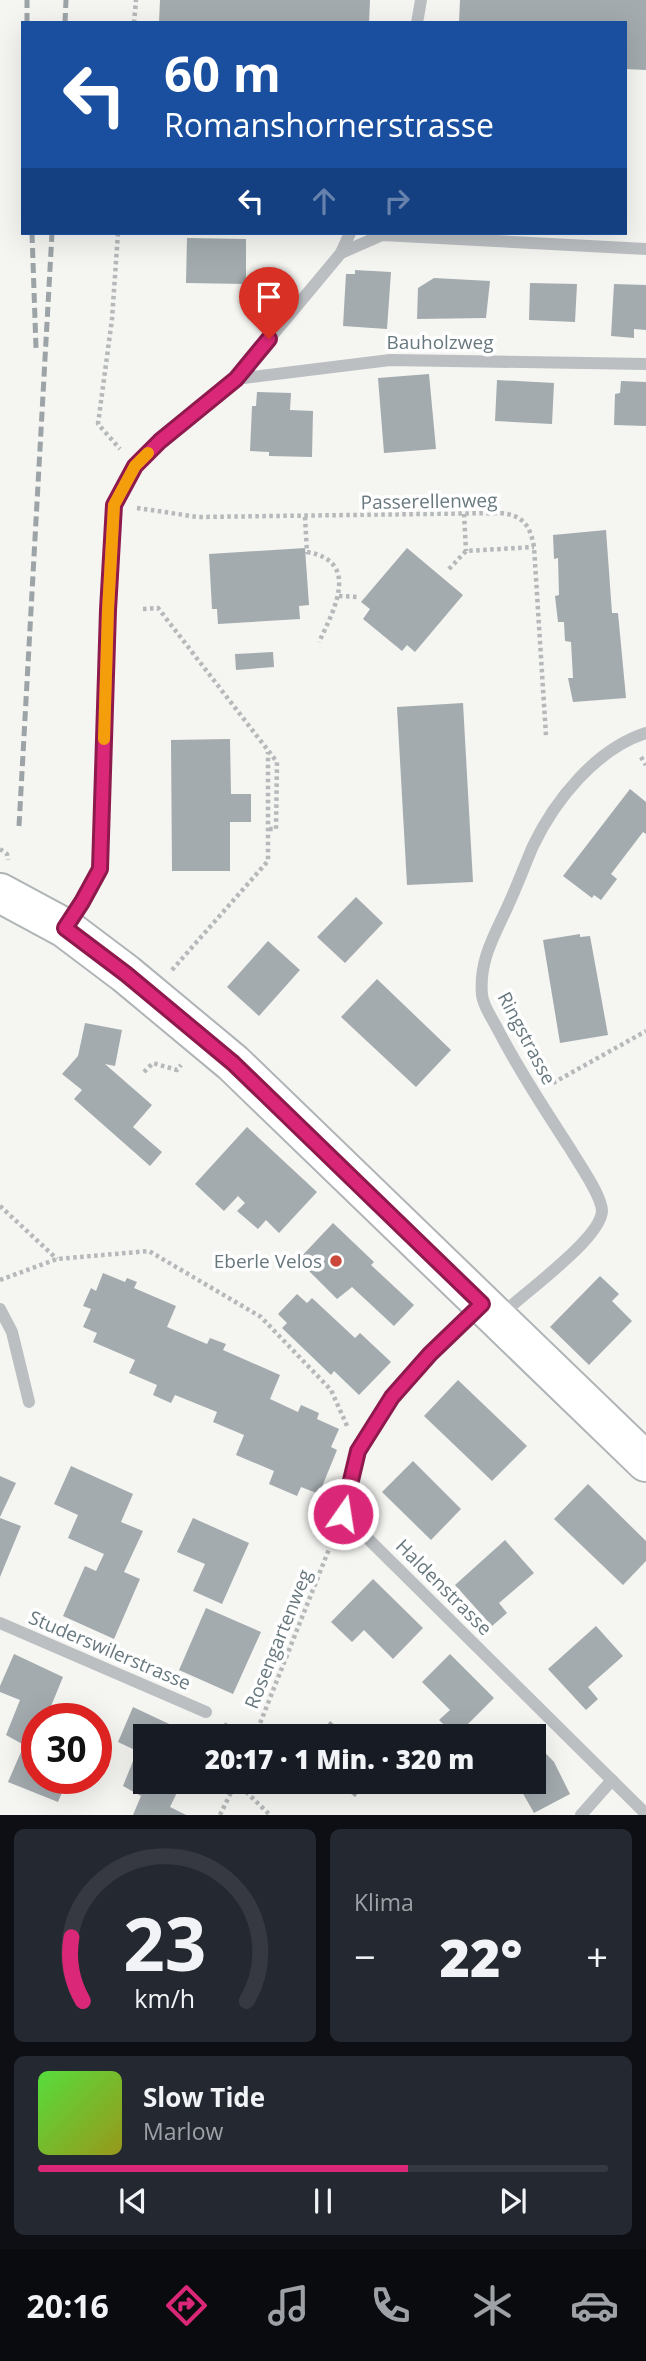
<!DOCTYPE html>
<html lang="de">
<meta charset="utf-8">
<style>
body{margin:0;font-family:"Open Sans",sans-serif;background:#242831;color:#f1f3f6;height:100vh;display:flex;flex-direction:column;font-size:26px;white-space:nowrap}
*{box-sizing:border-box;margin:0}
p{font-size:23px;color:#9ea1a6}
.icon{flex:none;width:38px;height:38px;fill:none;stroke:currentColor;stroke-width:2;stroke-linecap:round;stroke-linejoin:round}
.map{position:relative;height:1815px;overflow:hidden}
.drawer{display:flex;flex-direction:column;gap:14px;padding:14px;background:#0d0f14;flex:1}
.drawer>*{flex:none}
.guide{position:absolute;left:21px;top:21px;width:606px;height:214px;border-radius:0px;box-shadow:0 7px 28px #0002;background:#1a4fa0;color:#fff;overflow:hidden}
.speed{position:absolute;left:21px;top:1703px;display:flex;gap:14px;font-size:35px;font-weight:700;text-align:center}
.speed>*{display:grid;place-content:center;width:91px;height:91px;border-radius:50%;background:#171b24;box-shadow:0 7px 28px #0002;line-height:1}
.speed .limit{border:10px solid #d22;background:#fff;color:#111}
.pin{position:absolute;display:grid;place-items:center;width:60px;height:60px;color:#fff;margin:-72px -30px;border-radius:50% 50% 50% 0;rotate:-45deg;box-shadow:0 0 7px #0007}
.pin .icon{rotate:45deg}
.me{position:absolute;width:77px;margin:-38px;rotate:13deg;stroke-linejoin:round;filter:drop-shadow(0 0 5px #0008)}
.turn{display:flex;align-items:center;gap:24px;height:147px;padding:0 28px;font-size:32px}
.turn .icon{width:91px;height:91px;stroke-width:2.5}
.turn b{display:block;font-size:49px;line-height:60px}
.lanes{display:flex;align-items:center;height:66px;padding:0 28px;background:#0003;justify-content:center;gap:35px;direction:ltr}
.lanes .off{opacity:.35}
.big{font-size:52px;font-weight:800;line-height:1.1}
.drawer .card{flex:1;display:flex;flex-direction:column;justify-content:center;gap:10px;min-width:0;padding:0 24px;border-radius:10px;background:#242831}
.drawer .dial{align-items:center;gap:0}
.dial svg{height:182px;overflow:visible;fill:none;stroke:#363941;stroke-width:7;stroke-linecap:round;text-anchor:middle}
.dial text{fill:#f1f3f6;stroke:none}
.song{display:flex;align-items:center;gap:21px}
.cover{width:84px;height:84px;border-radius:10px;background:linear-gradient(135deg,hsl(110 70% 55%),hsl(60 70% 35%))}
.played{height:7px;border-radius:4px;background:linear-gradient(90deg,#db2777 65%,#363941 65%)}
.keys{display:flex;justify-content:space-around;direction:ltr}
.heat{display:flex;justify-content:space-between;align-items:center;font-size:38px;direction:ltr}
.drawer .tiles{flex:1;display:grid;gap:14px;grid-template-columns:1fr 1fr}
.card:last-child{grid-column:span 2}
.trip{position:absolute;left:133px;top:1724px;width:413px;height:70px;border-radius:0px;background:#171b24;box-shadow:0 7px 28px #0002;font-weight:800;line-height:70px;text-align:center}
.tabs{display:flex;height:112px;justify-content:space-around;align-items:center;background:#090b0e;color:#9ea1a6}
.tabs .icon{width:49px;height:49px}
.tabs .active{color:#db2777}
.tabs b{font-size:32px;color:#f1f3f6}
.map>svg:first-child{display:block}
.building{fill:#a3abae}
.lines{fill:none;stroke-linecap:round;stroke-linejoin:round}
.major-casing{stroke:#afb4b6;stroke-width:42}
.path{stroke:#b5b9ba;stroke-width:4.5;stroke-dasharray:3.5 3.5;stroke-linecap:butt}
.minor{stroke:#bbbfc2;stroke-width:12}
.major{stroke:#fff;stroke-width:38}
.rail{stroke:#9da4a7;stroke-width:5;stroke-dasharray:10 5;stroke-linecap:butt}
.route-casing{stroke:#8e194d;stroke-width:18}
.route{stroke:#db2777;stroke-width:12}
.slow{stroke:#f59e0b;stroke-width:12}
.poi-dot{fill:#cc483b;stroke:#fff;stroke-width:2.5}
.labels{text-anchor:middle;stroke-width:7;stroke-linejoin:round;paint-order:stroke}
.street-label{font-size:19px;fill:#68787f;stroke:#fff}
.poi-label{font-size:19px;fill:#68787f;stroke:#fff;text-anchor:end}
</style>
<div class="map">
<svg width="646" height="1815" viewBox="0 0 646 1815">
<rect width="100%" height="100%" fill="#f5f5f2"/>
<g class="building">
<path d="M160,0h210l-1,23h-210z"/>
<path d="M460,0h186v70l-21,-1v-46h-166z"/>
<path d="M187,238l59,1v45l-60,-1z"/>
<path d="M355,270l36,2 -4,57 -44,-3 3,-52h9z"/>
<path d="M434,278l56,3 -4,37 -69,1 1,-31z"/>
<path d="M530,283l47,1 -2,38 -46,-2z"/>
<path d="M614,284l32,1v45l-12,-1v9l-23,-2z"/>
<path d="M429,374l7,75 -52,4 -6,-75z"/>
<path d="M497,380l57,3 -2,41 -57,-3z"/>
<path d="M621,381l25,1v44l-32,-1 1,-31 5,-1z"/>
<path d="M257,392l34,1 -1,17 23,1 -1,46 -43,-1v-4l-19,-1 2,-45h4z"/>
<path d="M606,530l6,83h6l8,85 -53,4 -5,-24h5l-2,-36 -6,-1 -1,-19h-6l-3,-26 4,-1 -1,-37 -4,1 -1,-24z"/>
<path d="M305,548l4,57 -10,1 1,13 -82,5 -1,-15h-5l-3,-55z"/>
<path d="M407,548l56,47 -48,57 -8,-7 -5,6 -39,-32 7,-10 -9,-7z"/>
<path d="M273,652l1,15 -38,3 -1,-16z"/>
<path d="M463,703l10,179 -66,3 -10,-178z"/>
<path d="M230,739l1,55h20v28h-21v49h-58l-1,-131z"/>
<path d="M630,789l16,13v32l-3,-2 -32,42 6,5 -16,21 -7,-5 -2,3 -29,-22z"/>
<path d="M356,897l27,26 -38,40 -28,-26z"/>
<path d="M580,934v3l10,-1 18,99 -48,8 -17,-103z"/>
<path d="M268,941l32,29 -41,46 -32,-29z"/>
<path d="M377,979l74,71 -35,37 -75,-70z"/>
<path d="M85,1023l37,7 -7,36 -10,-2 47,41 -19,22 29,25 -12,14 -76,-67 8,-9 -20,-16 16,-18z"/>
<path d="M247,1127l70,65 -38,41 -13,-13 -8,9 -21,-18 8,-8 -7,-7 -14,15 -29,-27z"/>
<path d="M333,1223l41,39 -3,3 43,40 -20,21 -42,-39 -15,12 -39,-39z"/>
<path d="M103,1273l22,9 2,-4 10,4 -3,6 42,18 -9,21 40,17 3,-6 16,6 -3,6 57,25 -10,24 28,13 3,-7 18,8 -2,6 22,10 -8,18 6,3 -18,44 -18,-7 -4,9 -28,-12 5,-13 -38,-16 8,-20 -31,-13 4,-10 -42,-17 -4,8 -18,-8 4,-10 -28,-12 6,-13 -42,-18 4,-9 -14,-6 8,-18 -8,-3 8,-18 5,3z"/>
<path d="M600,1276l19,18 -7,7 20,20 -43,44 -39,-38z"/>
<path d="M297,1294l10,9 5,-5 43,40 5,-5 31,29 -32,33 -25,-24 -3,4 -49,-47 5,-5 -9,-9z"/>
<path d="M458,1380l69,66 -35,35 -68,-65z"/>
<path d="M413,1461l48,48 -30,31 -49,-48z"/>
<path d="M71,1466l62,28 -12,28 22,9 -19,41 16,7 -26,60 -51,-23 22,-50 11,5 8,-17 -36,-16 10,-23 -24,-11z"/>
<path d="M0,1476l16,7 -16,34z"/>
<path d="M588,1484l58,57v20l-23,24 -69,-66z"/>
<path d="M0,1518l21,8 -21,51z"/>
<path d="M193,1518l56,25 -27,61 -29,-13 12,-27 -28,-12z"/>
<path d="M505,1540l29,33 -35,30 8,10 -15,13 -37,-41z"/>
<path d="M373,1579l50,49 -30,31 -29,-29 -12,12 -21,-20z"/>
<path d="M206,1608l55,24 -28,62 -54,-24z"/>
<path d="M596,1626l27,30 -35,31 10,12 -12,11 -38,-41z"/>
<path d="M14,1654l49,23 -14,34 15,7h-27v60h31l-10,24 -50,-20 16,-37 -18,-10 14,-35 -20,-8v-6z"/>
<path d="M450,1654l44,44 -38,38 -17,-16 11,-10 -28,-28z"/>
<path d="M133,1707l49,23 -3,6h-34v46h37l-12,25 16,8h-53l8,-19 -18,-10 14,-35 -19,-9z"/>
<path d="M330,1721l18,15h-29z"/>
<path d="M520,1726l9,10h-19z"/>
<path d="M534,1741l20,21 16,32 -36,19 -13,-23 7,-7 -1,-1h7z"/>
<path d="M336,1782h31l-12,15z"/>
</g>
<g class="lines">
<defs>
<path id="major" d="M0,893l65,35 61,46 107,89 413,399"/>
</defs>
<use href="#major" class="major-casing"/>
<g class="path">
<path d="M134,23l2,-23"/>
<path d="M118,233l-6,86 -14,105 22,25"/>
<path d="M137,508l61,9 302,-4c23,2 30,12 34,34l12,189"/>
<path d="M464,514l2,37"/>
<path d="M305,517l2,35c54,9 27,58 12,90"/>
<path d="M449,569l17,-18 68,-4"/>
<path d="M339,596l19,1"/>
<path d="M143,609l15,-1 119,154 -1,67h-8"/>
<path d="M641,757l5,8"/>
<path d="M0,849l7,5 1,6"/>
<path d="M172,970l96,-109v-109"/>
<path d="M144,1072l9,-9 24,7 4,-5"/>
<path d="M553,1083l93,-52"/>
<path d="M0,1206l57,53"/>
<path d="M0,1280l57,-21 92,-8 112,66 70,73 17,38"/>
<path d="M224,1724l18,12"/>
<path d="M255,1736l80,-202"/>
<path d="M236,1782l34,33"/>
<path d="M220,1815l16,-33"/>
</g>
<g class="minor">
<path d="M417,23l4,-23"/>
<path d="M341,253l41,-18 264,14"/>
<path d="M236,379l154,-19 256,4"/>
<path d="M67,925l16,-23 17,-33 8,-259 6,-105 21,-40 25,-24 76,-62 105,-126 9,-20"/>
<path d="M480,1307l-50,47 -38,43 -34,54 -15,63 303,300"/>
<path d="M0,1309l12,23 17,70"/>
<path d="M500,1316c21,-21 101,-77 102,-105 0,-15 -23,-47 -31,-61 -26,-40 -52,-80 -74,-122 -5,-10 -14,-22 -15,-33 -3,-33 11,-57 24,-85 10,-21 18,-43 27,-64 22,-46 63,-97 113,-113"/>
<path d="M0,1623l206,89"/>
<path d="M581,1815l31,-35"/>
</g>
<use href="#major" class="major"/>
<g class="rail">
<path d="M27,23v-23"/>
<path d="M65,23l1,-23"/>
<path d="M32,233l4,115"/>
<path d="M19,826l33,-593"/>
</g>
</g>
<g class="lines">
<defs>
<path id="route" d="M269,339l-33,40 -76,62 -25,25 -21,39 -6,105 -8,259 -18,33 -17,26 61,46 107,89 249,241 -52,50 -38,43 -34,54 -15,63"/>
</defs>
<use href="#route" class="route-casing"/>
<use href="#route" class="route"/>
<path class="slow" d="M104,739l4,-129 6,-105 21,-39 13,-13"/>
</g>
<circle class="poi-dot" cx="336" cy="1261" r="7"/>
<g class="labels">
<g class="street-label">
<text x="440" y="349">Bauholzweg</text>
<text transform="translate(429 501) rotate(-1)" y="7">Passerellenweg</text>
<text transform="translate(527 1038) rotate(62)" y="7">Ringstrasse</text>
<text transform="translate(444 1587) rotate(45)" y="7">Haldenstrasse</text>
<text transform="translate(278 1639) rotate(-68)" y="7">Rosengartenweg</text>
<text transform="translate(110 1650) rotate(23)" y="7">Studerswilerstrasse</text>
</g>
<g class="poi-label">
<text x="322" y="1268">Eberle Velos</text>
</g>
</g>
</svg>
<div class="speed"><div class="limit">30</div></div>
<div class="pin" style="left:269px;top:339px;background:#d93025"><svg class="icon" aria-label="arrive" viewBox="0 0 24 24"><path d="M6 21V4h12l-3 4 3 4H6"/></svg></div>
<svg class="me" style="left:343px;top:1514px" viewBox="-20 -20 40 40"><circle r="17" fill="#db2777" stroke="#fff" stroke-width="3"/><path d="M0-11L8 9 0 5-8 9z" fill="#fff"/></svg>
<div class="trip">20:17 · 1 Min. · 320 m</div>
<div class="guide">
<div class="turn"><svg class="icon" aria-label="left" viewBox="0 0 24 24"><path d="M17 20v-9H6M10 6l-5 5 5 5"/></svg><div><b>60 m</b>Romanshornerstrasse</div></div>
<div class="lanes"><svg class="icon" aria-label="left" viewBox="0 0 24 24"><path d="M17 20v-9H6M10 6l-5 5 5 5"/></svg><svg class="icon off" aria-label="ahead" viewBox="0 0 24 24"><path d="M12 20V5M6 11l6-6 6 6"/></svg><svg class="icon off" aria-label="right" viewBox="0 0 24 24"><path d="M7 20v-9h11M14 6l5 5-5 5"/></svg></div>
</div>
</div>
<section class="drawer">
<div class="tiles">
<div class="card dial"><svg viewBox="0 0 100 80">
<path d="M14 69A42 42 0 1 1 86 69"/>
<path d="M14 69A42 42 0 0 1 9 41" stroke="#db2777"/>
<text x="50" y="56" font-size="32" font-weight="700">23</text>
<text x="50" y="72" font-size="11">km/h</text>
</svg></div>
<div class="card"><p>Klima</p>
<div class="heat"><a>−</a><b class="big">22°</b><a>+</a></div>
</div>
<div class="card">
<div class="song"><i class="cover"></i><div><b>Slow Tide</b><p>Marlow</p></div></div>
<div class="played"></div>
<div class="keys"><svg class="icon" aria-label="previous" viewBox="0 0 24 24"><path d="M18 5L8 12l10 7zM5 5v14"/></svg><svg class="icon" aria-label="pause" viewBox="0 0 24 24"><path d="M8 5v14M16 5v14"/></svg><svg class="icon" aria-label="next" viewBox="0 0 24 24"><path d="M6 5l10 7-10 7zM19 5v14"/></svg></div>
</div>
</div>
</section>
<nav class="tabs">
<b>20:16</b>
<svg class="icon active" aria-label="directions" viewBox="0 0 24 24"><path d="M12 3l9 9-9 9-9-9zM9 14v-3h6M13 9l2 2-2 2"/></svg>
<svg class="icon" aria-label="music" viewBox="0 0 24 24"><path d="M9 18V5l10-2v13"/><circle cx="6" cy="18" r="3"/><circle cx="16" cy="16" r="3"/></svg>
<svg class="icon" aria-label="phone" viewBox="0 0 24 24"><path d="M5 4h4l2 5-3 2q2 4 5 5l2-3 5 2v4C11 20 4 13 5 4z"/></svg>
<svg class="icon" aria-label="climate" viewBox="0 0 24 24"><path d="M12 3v18M4 7l16 10M4 17L20 7"/></svg>
<svg class="icon" aria-label="car" viewBox="0 0 24 24"><path d="M5 17H2v-5l4-1 3-4h7l3 4 3 1v5h-3M9 17h6M6 11h13"/><circle cx="7" cy="17" r="2"/><circle cx="17" cy="17" r="2"/></svg>
</nav>
